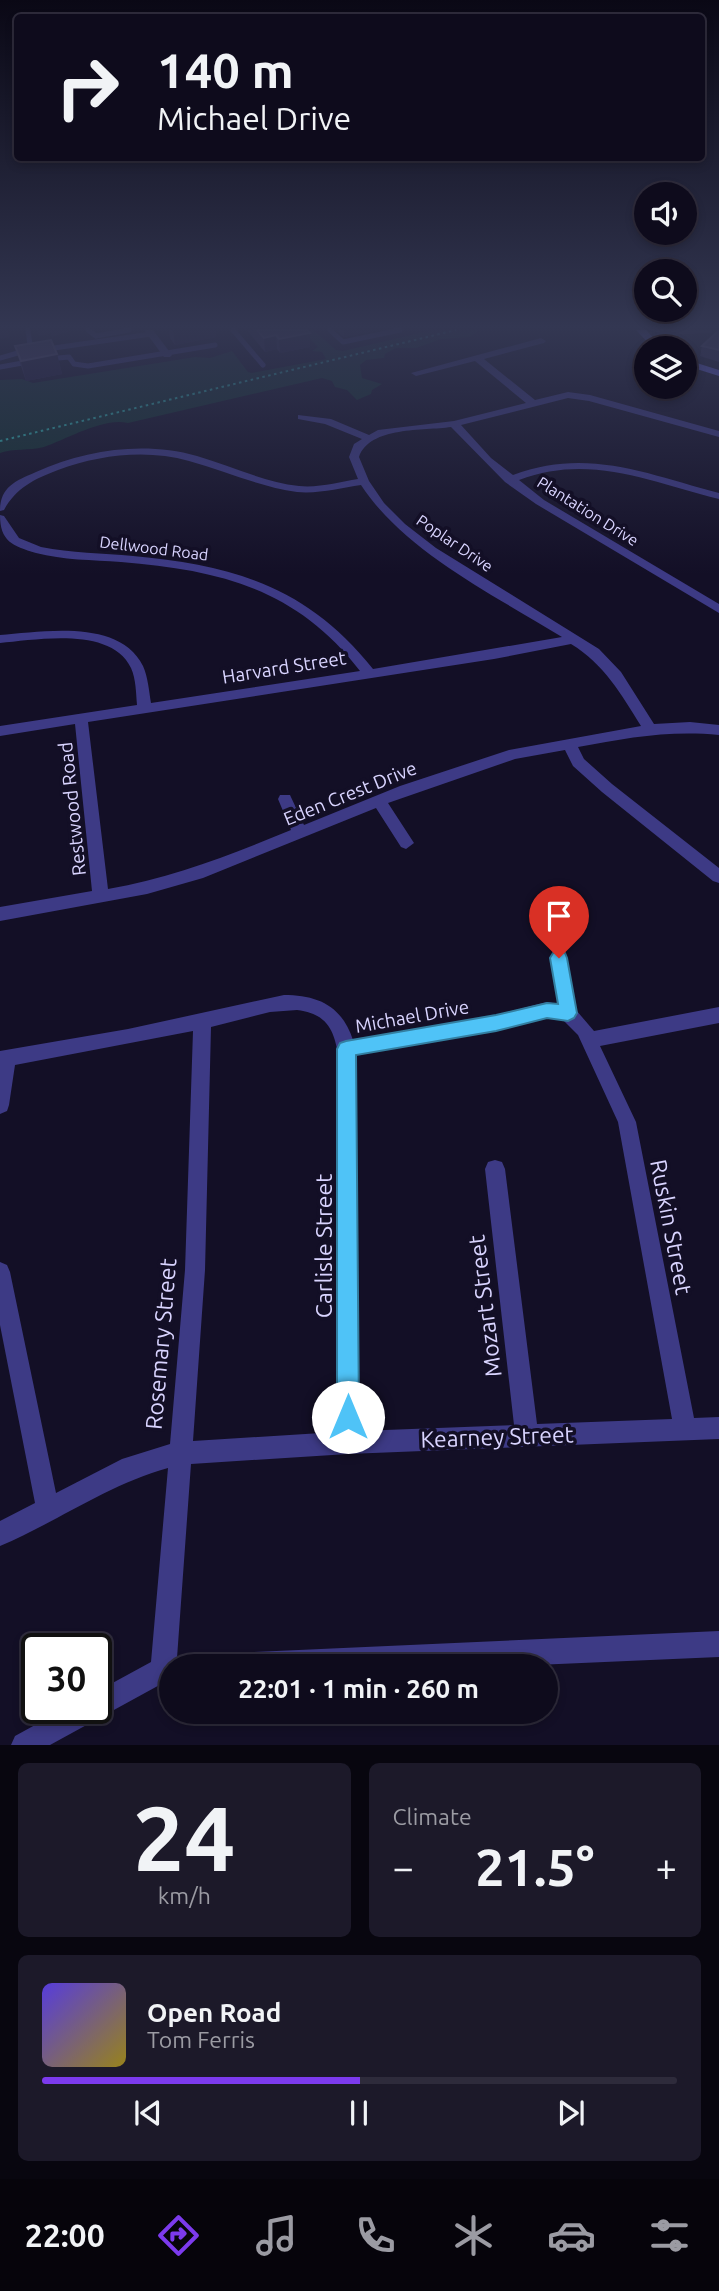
<!DOCTYPE html>
<meta charset="utf-8">
<style>
body{margin:0;font-family:Ubuntu,sans-serif;background:#1c1929;color:#f1f3f6;height:100vh;display:flex;flex-direction:column;font-size:26px;white-space:nowrap}
*{box-sizing:border-box;margin:0}
p{font-size:23px;color:#9b9ba3}
.icon{flex:none;width:38px;height:38px;fill:none;stroke:currentColor;stroke-width:2;stroke-linecap:round;stroke-linejoin:round}
.map{position:relative;height:1745px;overflow:hidden}
.side{display:flex;flex-direction:column;gap:18px;padding:18px;background:#08060f;flex:1}
.side>*{flex:none}
.banner{position:absolute;left:14px;top:14px;width:691px;height:147px;border-radius:7px;box-shadow:0 4px 10px #0003,0 0 0 2px #2e2b3b;background:#0e0b1c;color:#f1f3f6;overflow:hidden}
.fabs{position:absolute;left:634px;top:182px;display:grid;gap:14px}
.fabs a{display:grid;place-items:center;width:63px;height:63px;border-radius:50%;background:#0e0b1c;box-shadow:0 4px 10px #0003,0 0 0 2px #2e2b3b;font-size:35px}
.speed{position:absolute;left:21px;top:1633px;display:flex;gap:14px;font-size:35px;font-weight:700;text-align:center}
.speed>*{display:grid;place-content:center;width:91px;height:91px;border-radius:50%;background:#0e0b1c;box-shadow:0 4px 10px #0003,0 0 0 2px #2e2b3b;line-height:1}
.speed .limit{border:4px solid #111;border-radius:10px;background:#fff;color:#111}
.pin{position:absolute;display:grid;place-items:center;width:60px;height:60px;color:#fff;margin:-72px -30px;border-radius:50% 50% 50% 0;rotate:-45deg;box-shadow:0 0 7px #0007}
.pin .icon{rotate:45deg}
.me{position:absolute;width:77px;margin:-38px;rotate:0deg;stroke-linejoin:round;filter:drop-shadow(0 0 5px #0008)}
.turn{display:flex;align-items:center;gap:24px;height:147px;padding:0 28px;font-size:32px}
.turn .icon{width:91px;height:91px;stroke-width:2.5}
.turn b{display:block;font-size:49px;line-height:60px}
.big{font-size:52px;font-weight:700;line-height:1.1}
.side .widget{flex:1;display:flex;flex-direction:column;justify-content:center;gap:10px;min-width:0;padding:0 24px;border-radius:10px;background:#1c1929}
.side .dial{align-items:center;gap:0}
.dial b{font-size:91px;line-height:1}
.song{display:flex;align-items:center;gap:21px}
.cover{width:84px;height:84px;border-radius:10px;background:linear-gradient(135deg,hsl(250 70% 55%),hsl(50 70% 35%))}
.played{height:7px;border-radius:4px;background:linear-gradient(90deg,#7c3aed 50%,#2e2b3b 50%)}
.keys{display:flex;justify-content:space-around;direction:ltr}
.heat{display:flex;justify-content:space-between;align-items:center;font-size:38px;direction:ltr}
.side .tiles{flex:1;display:grid;gap:18px;grid-template-columns:1fr 1fr}
.widget:last-child{grid-column:span 2}
.trip{position:absolute;left:159px;top:1654px;width:399px;height:70px;border-radius:35px;background:#0e0b1c;box-shadow:0 4px 10px #0003,0 0 0 2px #2e2b3b;font-weight:700;line-height:70px;text-align:center}
.menu{display:flex;height:112px;justify-content:space-around;align-items:center;background:#06040b;color:#9b9ba3}
.menu .icon{width:49px;height:49px}
.menu .active{color:#7c3aed}
.menu b{font-size:32px;color:#f1f3f6}
.map>svg:first-child{display:block}
.green{fill:#12302f}
.lines{fill:none;stroke-linecap:round;stroke-linejoin:round}
.path{stroke:#2fb8b0;stroke-width:2;stroke-dasharray:2.5 3.5;stroke-linecap:butt}
.lane{stroke:#3d3a85;stroke-width:5}
.street{fill:#3d3a85;fill-rule:evenodd}
.secondary{fill:#6f6bff;fill-rule:evenodd}
.wall{fill:#312854}
.shaded-wall{fill:#1d163a}
.building{fill:#433a66;stroke:#5a527e;stroke-width:2}
.route{fill:#4fc3f7;stroke:#337fa1;stroke-width:2}
.labels{text-anchor:middle;stroke-width:7;stroke-linejoin:round;paint-order:stroke}
.far-street-label{font-size:16px;fill:#d9d4ff;stroke:#130f26}
.street-label{font-size:19px;fill:#d9d4ff;stroke:#130f26}
.near-street-label{font-size:23px;fill:#d9d4ff;stroke:#130f26}
</style>
<div class="map">
<svg width="719" height="1745" viewBox="0 0 719 1745">
<rect width="100%" height="100%" fill="#130f26"/>
<path class="green" d="M301,330h13l22,20 7,1 90,-21h46l-9,7 -29,2 -25,9h-20l-11,6 -1,4 -18,2 -6,5 2,13 20,6 -10,6 -1,4 -14,6 -10,-10 -12,-3 -3,-6 -10,-3 -194,45c-24,-6 -61,16 -84,24 -16,4 -30,1 -44,6v-73l22,-1 11,4 162,-26 15,1 22,-7 16,21 4,1 74,-14 -4,-7 -10,-1 6,-4z"/>
<g class="lines">
<path class="path" d="M0,441l456,-111"/>
<g class="lane">
<path d="M28,330l2,15 4,5"/>
<path d="M88,330l8,6 33,-6"/>
<path d="M233,330l30,35"/>
<path d="M330,330l13,12 57,-12"/>
<path d="M47,349l104,-15"/>
<path d="M0,358l28,-8"/>
<path d="M48,359l21,-2 5,7 14,2 127,-21"/>
<path d="M0,367l28,-5"/>
</g>
<g class="street">
<path d="M144,330h9l19,25 -2,2h-6z"/>
<path d="M541,338l5,3 -2,2 -60,16 51,41 33,-8 22,3 129,36v6l-130,-36 -21,-3 -107,27 30,33 22,17c74,-28 134,-1 206,18v6c-69,-17 -129,-46 -200,-19l25,20 175,104v9l-183,-109 -31,-22 -54,-55c-27,4 -81,-1 -92,30l10,24 15,22 21,21 31,24 163,101 22,23 33,52 36,-2 29,3v10c-49,-5 -93,3 -141,12l6,12 28,25 107,84v15l-6,-2 -111,-89 -29,-26 -8,-16 -50,9 -127,44 26,40 -8,6 -5,-2 -25,-39 -173,70 -56,16 -147,27v-14l92,-16 -17,-167 -75,12v-10l137,-21c-1,-12 -1,-26 -6,-37 -20,-42 -95,-28 -131,-25v-8c42,-3 119,-17 143,31 5,11 6,25 8,37l209,-32c-63,-82 -140,-101 -239,-109 -29,-2 -58,-2 -85,-9 -24,-7 -36,-12 -36,-38l4,1 15,22 22,9c30,6 62,6 92,9 100,9 175,31 240,113l189,-32c-68,-42 -157,-85 -201,-152 -21,3 -42,9 -64,7 -37,-5 -72,-21 -108,-31 -43,-12 -90,-6 -131,9 -24,9 -42,18 -54,40l-4,1c0,-24 15,-30 36,-39 50,-22 107,-31 161,-16 34,10 67,26 102,30 20,2 40,-4 59,-7l-9,-22 5,-13 8,-5 -37,-15 -27,-5v-4l33,4 38,16 9,-5 76,-9 72,-18 -51,-42 -59,15 -5,-3zM571,644c33,20 50,50 70,82l-132,24 -109,36 -96,39 -14,-30h-10l-2,4 13,31c-61,25 -117,47 -183,59l-20,-167 406,-63z"/>
<path d="M559,951l6,2 2,5 9,52 18,21 125,-24v16l-119,23 36,76 58,296 25,-1v22l-371,15 -157,10 -14,194 4,2 3,6h-12v16h-7l-115,63h-39l4,-9 51,-28h30v-16l55,-30 17,-194c-61,17 -111,54 -168,78v-25l35,-18 -35,-178v-63l7,3 3,7 46,221 66,-34 48,-15 15,-174 8,-239 -178,34 -6,40 -2,6 -7,3v-63l128,-22 156,-34c34,0 58,11 69,45l143,-25 51,-13 11,2 -7,-46 2,-5zM297,1010c32,4 38,22 42,51l-2,371 -144,9 12,-171 6,-243 59,-15zM547,1018l16,2 15,15 40,87 54,297 -135,5 -32,-255 -3,-7 -7,-2 -7,2 -3,7 29,256 -155,6 -3,-376 140,-24z"/>
<path d="M719,1631v26l-206,9h-294l4,-9 9,-4z"/>
</g>
<g class="secondary">
<path d="M636,330h10l17,18h-10z"/>
<path d="M684,359l35,11v6l-35,-11z"/>
</g>
</g>
<g class="wall">
<path d="M169,330h47v7l-41,8 -5,-7z"/>
<path d="M247,330h60l3,3v14l-30,6 -3,-4 -12,3z"/>
<path d="M336,330h43l-35,7z"/>
<path d="M655,330h57l-1,3 -53,2z"/>
<path d="M719,330v32l-19,-6 2,-10z"/>
<path d="M15,346l42,8 5,20 -36,7 -5,-15z"/>
</g>
<g class="shaded-wall">
<path d="M8,330l2,7 -10,2v-8z"/>
<path d="M37,330h12l1,4 -12,2z"/>
<path d="M50,330h24l-22,7z"/>
<path d="M173,330h43v7l-41,8z"/>
<path d="M344,330h35l-35,7z"/>
<path d="M310,333v14l-30,6 -1,-14z"/>
<path d="M276,335l1,14 -12,3 -1,-14z"/>
<path d="M57,354l5,20 -36,7 -5,-20z"/>
</g>
<g class="building">
<path d="M257,330h50l3,3 -31,6 -3,-4 -12,3z"/>
<path d="M719,330v20l-17,-4z"/>
<path d="M51,340l6,14 -36,7 -6,-15z"/>
</g>
<linearGradient id="sky" x2="0" y2="1"><stop stop-color="#0a0815"/><stop offset="0.57" stop-color="#333752"/><stop offset="1" stop-color="#333752" stop-opacity="0"/></linearGradient>
<rect width="719" height="574" fill="url(#sky)"/>
<path class="route" d="M559,951l6,2 2,5 10,55 -3,5 -6,3 -21,-3 -51,13 -140,24 3,362 -3,8 -8,3 -8,-3 -3,-8v-368l3,-6 6,-2 150,-26 51,-12 11,1 -8,-46 3,-5z"/>
<g class="labels">
<g class="far-street-label">
<text transform="translate(588 511) rotate(32)" y="6">Plantation Drive</text>
<text transform="translate(455 543) rotate(34)" y="6">Poplar Drive</text>
<text transform="translate(154 548) rotate(7)" y="6">Dellwood Road</text>
</g>
<g class="street-label">
<text transform="translate(284 667) rotate(-9)" y="7">Harvard Street</text>
<text transform="translate(350 793) rotate(-22)" y="7">Eden Crest Drive</text>
<text transform="translate(72 809) rotate(-96)" y="7">Restwood Road</text>
<text transform="translate(412 1016) rotate(-10)" y="7">Michael Drive</text>
</g>
<g class="near-street-label">
<text transform="translate(671 1227) rotate(79)" y="8">Ruskin Street</text>
<text transform="translate(324 1246) rotate(-90)" y="8">Carlisle Street</text>
<text transform="translate(485 1306) rotate(-97)" y="8">Mozart Street</text>
<text transform="translate(161 1344) rotate(-85)" y="8">Rosemary Street</text>
<text transform="translate(497 1437) rotate(-2)" y="8">Kearney Street</text>
</g>
</g>
</svg>
<div class="fabs">
<a><svg class="icon" aria-label="sound" viewBox="0 0 24 24"><path d="M4 9h4l5-4v14l-5-4H4zM17 9q2 3 0 6"/></svg></a>
<a><svg class="icon" aria-label="search" viewBox="0 0 24 24"><circle cx="10" cy="10" r="6"/><path d="M15 15l6 6"/></svg></a>
<a><svg class="icon" aria-label="layers" viewBox="0 0 24 24"><path d="M12 4l9 5-9 5-9-5zM3 14l9 5 9-5"/></svg></a>
</div>
<div class="speed"><div class="limit">30</div></div>
<div class="pin" style="left:559px;top:958px;background:#d93025"><svg class="icon" aria-label="arrive" viewBox="0 0 24 24"><path d="M6 21V4h12l-3 4 3 4H6"/></svg></div>
<svg class="me" style="left:348px;top:1417px" viewBox="-20 -20 40 40"><circle r="19" fill="#fff"/><path d="M0-13L10 11 0 6-10 11z" fill="#4fc3f7"/></svg>
<div class="trip">22:01 · 1 min · 260 m</div>
<div class="banner">
<div class="turn"><svg class="icon" aria-label="right" viewBox="0 0 24 24"><path d="M7 20v-9h11M14 6l5 5-5 5"/></svg><div><b>140 m</b>Michael Drive</div></div>
</div>
</div>
<section class="side">
<div class="tiles">
<div class="widget dial"><b>24</b><p>km/h</p></div>
<div class="widget"><p>Climate</p>
<div class="heat"><a>−</a><b class="big">21.5°</b><a>+</a></div>
</div>
<div class="widget">
<div class="song"><i class="cover"></i><div><b>Open Road</b><p>Tom Ferris</p></div></div>
<div class="played"></div>
<div class="keys"><svg class="icon" aria-label="previous" viewBox="0 0 24 24"><path d="M18 5L8 12l10 7zM5 5v14"/></svg><svg class="icon" aria-label="pause" viewBox="0 0 24 24"><path d="M8 5v14M16 5v14"/></svg><svg class="icon" aria-label="next" viewBox="0 0 24 24"><path d="M6 5l10 7-10 7zM19 5v14"/></svg></div>
</div>
</div>
</section>
<nav class="menu">
<b>22:00</b>
<svg class="icon active" aria-label="directions" viewBox="0 0 24 24"><path d="M12 3l9 9-9 9-9-9zM9 14v-3h6M13 9l2 2-2 2"/></svg>
<svg class="icon" aria-label="music" viewBox="0 0 24 24"><path d="M9 18V5l10-2v13"/><circle cx="6" cy="18" r="3"/><circle cx="16" cy="16" r="3"/></svg>
<svg class="icon" aria-label="phone" viewBox="0 0 24 24"><path d="M5 4h4l2 5-3 2q2 4 5 5l2-3 5 2v4C11 20 4 13 5 4z"/></svg>
<svg class="icon" aria-label="climate" viewBox="0 0 24 24"><path d="M12 3v18M4 7l16 10M4 17L20 7"/></svg>
<svg class="icon" aria-label="car" viewBox="0 0 24 24"><path d="M5 17H2v-5l4-1 3-4h7l3 4 3 1v5h-3M9 17h6M6 11h13"/><circle cx="7" cy="17" r="2"/><circle cx="17" cy="17" r="2"/></svg>
<svg class="icon" aria-label="filters" viewBox="0 0 24 24"><path d="M4 7h16M4 17h16"/><circle cx="9" cy="7" r="2"/><circle cx="15" cy="17" r="2"/></svg>
</nav>
